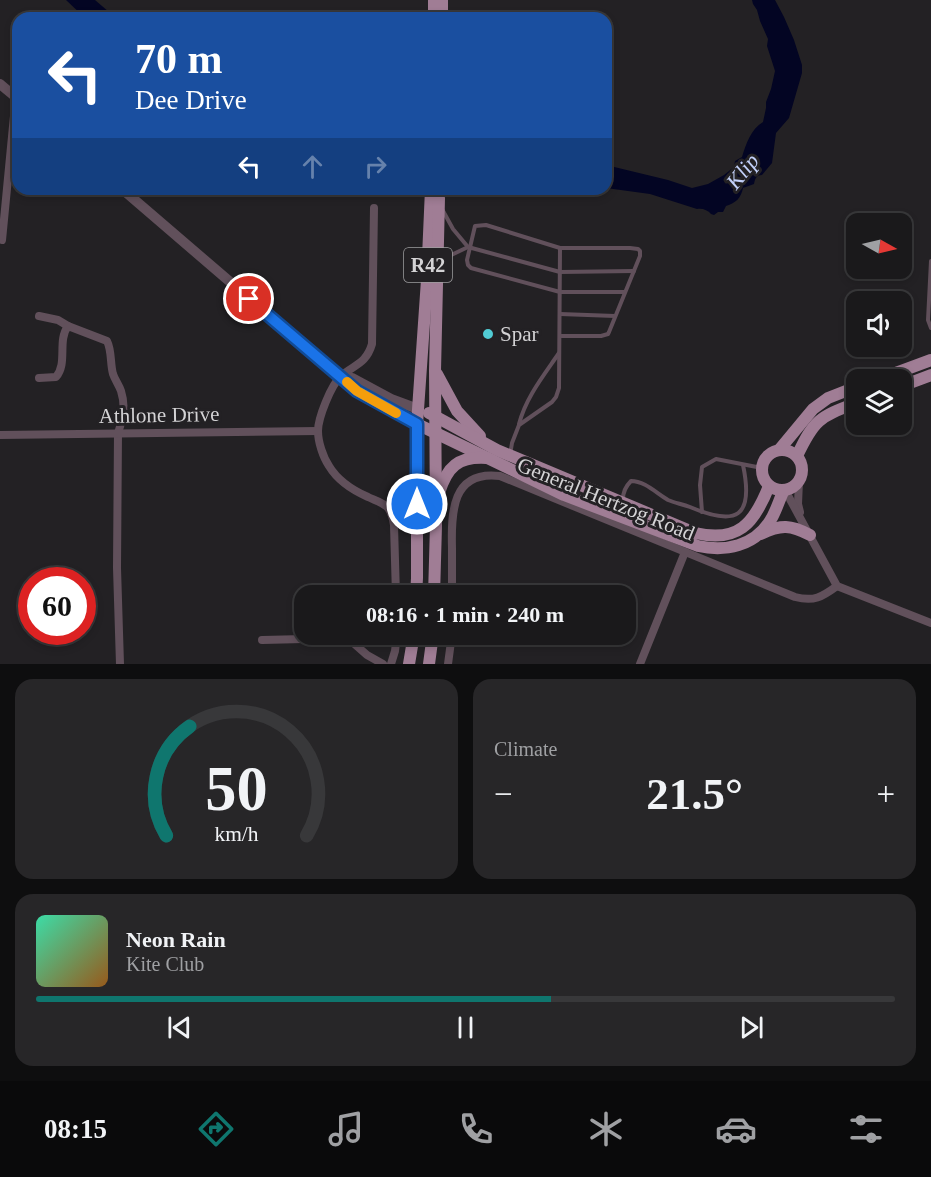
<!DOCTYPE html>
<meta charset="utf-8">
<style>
body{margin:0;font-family:Georgia,serif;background:#272628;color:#f1f3f6;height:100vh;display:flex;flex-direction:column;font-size:22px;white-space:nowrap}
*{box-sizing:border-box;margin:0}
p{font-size:20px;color:#9fa0a3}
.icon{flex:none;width:33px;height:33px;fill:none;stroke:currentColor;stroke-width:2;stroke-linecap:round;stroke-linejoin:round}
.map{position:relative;height:664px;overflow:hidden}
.sheet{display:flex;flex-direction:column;gap:15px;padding:15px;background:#0e0e0f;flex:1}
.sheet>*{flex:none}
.banner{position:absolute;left:12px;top:12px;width:600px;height:183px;border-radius:18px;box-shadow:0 3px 9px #0003,0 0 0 2px #38383a;background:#1a4fa0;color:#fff;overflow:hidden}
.needle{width:39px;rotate:98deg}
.buttons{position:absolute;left:846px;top:213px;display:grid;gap:12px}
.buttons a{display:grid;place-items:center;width:66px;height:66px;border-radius:12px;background:#1a191b;box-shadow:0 3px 9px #0003,0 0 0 2px #38383a;font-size:30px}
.speed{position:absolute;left:18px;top:567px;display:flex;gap:12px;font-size:30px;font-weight:700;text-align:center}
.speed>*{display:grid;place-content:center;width:78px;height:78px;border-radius:50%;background:#1a191b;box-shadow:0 3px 9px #0003,0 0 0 2px #38383a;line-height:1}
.speed .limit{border:9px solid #d22;background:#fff;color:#111}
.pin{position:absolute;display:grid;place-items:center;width:51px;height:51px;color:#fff;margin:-26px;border:3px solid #fff;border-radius:50%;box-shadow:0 2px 6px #0007}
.me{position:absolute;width:66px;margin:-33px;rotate:0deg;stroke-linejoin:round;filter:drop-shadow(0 0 4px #0008)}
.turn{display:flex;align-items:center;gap:21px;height:126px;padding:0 24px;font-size:27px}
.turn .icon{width:78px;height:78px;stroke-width:2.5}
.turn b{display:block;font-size:42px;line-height:51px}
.lanes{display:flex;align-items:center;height:57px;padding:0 24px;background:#0003;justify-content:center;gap:30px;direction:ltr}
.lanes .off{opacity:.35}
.big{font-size:45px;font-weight:800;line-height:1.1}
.sheet .card{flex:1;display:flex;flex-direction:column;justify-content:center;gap:9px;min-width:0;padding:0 21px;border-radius:18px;background:#272628}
.sheet .dial{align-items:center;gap:0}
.dial svg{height:156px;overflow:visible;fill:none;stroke:#38383a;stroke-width:7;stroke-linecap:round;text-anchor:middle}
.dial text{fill:#f1f3f6;stroke:none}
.song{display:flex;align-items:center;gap:18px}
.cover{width:72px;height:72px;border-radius:9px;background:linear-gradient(135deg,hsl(160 70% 55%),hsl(30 70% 35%))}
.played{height:6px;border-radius:3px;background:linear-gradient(90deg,#0f766e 60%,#38383a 60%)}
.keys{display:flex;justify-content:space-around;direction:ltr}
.heat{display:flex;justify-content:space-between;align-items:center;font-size:33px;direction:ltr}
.sheet .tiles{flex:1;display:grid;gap:15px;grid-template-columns:1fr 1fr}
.card:last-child{grid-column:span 2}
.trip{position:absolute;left:294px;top:585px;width:342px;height:60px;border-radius:18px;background:#1a191b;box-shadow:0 3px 9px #0003,0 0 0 2px #38383a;font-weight:800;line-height:60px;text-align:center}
.dock{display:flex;height:96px;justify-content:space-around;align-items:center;background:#0a0a0b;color:#9fa0a3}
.dock .icon{width:42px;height:42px}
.dock .on{color:#0f766e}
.dock b{font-size:27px;color:#f1f3f6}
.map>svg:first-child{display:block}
.water{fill:#030523}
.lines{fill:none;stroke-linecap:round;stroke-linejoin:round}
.service{stroke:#61505b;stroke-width:4}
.minor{stroke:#61505b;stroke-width:8}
.tertiary{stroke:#61505b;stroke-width:10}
.primary{stroke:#a07d95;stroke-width:12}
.route-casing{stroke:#114b97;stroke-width:15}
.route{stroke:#1a73e8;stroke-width:10}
.slow{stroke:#f59e0b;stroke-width:10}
.poi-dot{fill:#51ccd4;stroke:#232124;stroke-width:2}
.labels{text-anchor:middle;stroke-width:6;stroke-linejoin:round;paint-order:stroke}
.shield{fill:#232124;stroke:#9f9ea0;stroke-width:1.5}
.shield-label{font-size:20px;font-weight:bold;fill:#d4d3d5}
.poi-label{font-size:21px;fill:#d4d3d5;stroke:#232124;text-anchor:start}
.street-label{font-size:21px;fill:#d4d3d5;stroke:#232124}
.water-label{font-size:22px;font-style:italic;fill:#c2d0f8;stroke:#232124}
</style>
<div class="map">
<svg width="931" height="664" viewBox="0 0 931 664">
<rect width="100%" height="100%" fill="#232124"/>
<g class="water">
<path d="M66,0h29l14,12 3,6h-27z"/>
<path d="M752,0h23l9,17 10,23 8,25v8l-13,45 -13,15 -4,30 -10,12c-6,0 -7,4 -8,9l-11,4c-2,10 -7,15 -17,18l-3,6h-5l-4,3 -3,-1c-3,-4 -9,-6 -14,-5l-47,-15 -44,-6v-23l62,15 24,8 16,-4 16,-9 10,-8 1,-6 7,-4c4,-13 9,-28 21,-35l3,-14v-6l5,-13 4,-18 -8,-25 1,-7 -8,-18 -3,-11 -4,-6z"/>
</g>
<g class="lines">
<g class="service">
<path d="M442,209l11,20 15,18 92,25 74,-1"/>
<path d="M931,261l-3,59 3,8"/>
<path d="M441,264l6,-7 21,-10"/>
<path d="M560,314l55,2"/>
<path d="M560,336h41l7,-2 1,-2 31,-76v-5l-2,-2 -8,-1h-70l-74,-23 -11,1 -8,34 1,5 3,3 89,24h65"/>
<path d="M519,424c7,-27 25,-49 40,-71"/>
<path d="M510,455l2,-12 7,-18 33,-23 4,-5 3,-9 1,-140"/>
<path d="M623,499c0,-8 3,-13 8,-18 14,0 25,12 37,19 7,3 14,4 22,7 47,20 64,10 53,-42"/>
<path d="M702,512l-2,-27 2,-18 14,-8 46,9"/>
</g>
<g class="minor">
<path d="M374,208l-2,136c-6,20 -17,20 -31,32 -10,9 -23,42 -23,55 0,11 5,26 11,35 9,15 23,24 39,31 6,3 15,5 20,11 4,5 5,11 6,17l2,71"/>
<path d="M2,240l12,-124 4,-6"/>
<path d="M39,316l19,4 10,6"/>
<path d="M39,378l17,-1c12,-14 1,-36 12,-51l39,15c5,10 3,22 6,33 2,6 6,11 8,17 5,16 2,27 -3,42l-1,135 3,96"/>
<path d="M0,435l318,-4"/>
<path d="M799,481l-1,23 2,8"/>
<path d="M785,490l52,96 94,37"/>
<path d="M452,596c0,-16 0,-32 0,-48 -1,-36 0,-78 48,-72l295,121c19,5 27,0 42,-11"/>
<path d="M262,640l84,-2 4,2 17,15 16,9"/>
<path d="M391,664l4,-13 2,-17"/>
<path d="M448,664l4,-30"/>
<path d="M640,664l45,-112"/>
</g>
<g class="tertiary">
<path d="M0,84l18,15"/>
<path d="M122,189l235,202 60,33"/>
<path d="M341,377l11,1 39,21 27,10"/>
</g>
<g class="primary">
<path d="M434,0v18"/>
<path d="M442,0v18"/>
<path d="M437,374l20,37 23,25"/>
<path d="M877,380l54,-20"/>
<path d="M902,386l29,-11"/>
<path d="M429,413l68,37 198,83c43,10 59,-9 74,-47"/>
<path d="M417,424l147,71 134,51c28,6 56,0 72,-25 6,-9 9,-21 14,-31"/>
<circle cx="782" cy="470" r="20"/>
<path d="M779,450l34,-41 15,-11 28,-11"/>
<path d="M797,456c17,-36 22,-39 59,-53"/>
<path d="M439,493c8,-26 19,-37 48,-35"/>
<path d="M761,534c20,-10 30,-9 49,1"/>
<path d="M416,596l1,-18v-154l10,-144 4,-91"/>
<path d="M434,596l2,-71 -1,-154 4,-173"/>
<path d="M409,664l5,-30"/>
<path d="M429,664l4,-30"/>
</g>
</g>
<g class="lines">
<defs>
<path id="route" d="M249,299l108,92 60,33v80"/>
</defs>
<use href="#route" class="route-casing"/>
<use href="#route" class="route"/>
<path class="slow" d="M347,382l10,9 39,22"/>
</g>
<circle class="poi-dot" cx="488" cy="334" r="6"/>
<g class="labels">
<rect class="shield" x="404" y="248" width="48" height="34" rx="4.5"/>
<g class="shield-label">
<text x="428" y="272">R42</text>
</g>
<g class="poi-label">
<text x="500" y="341">Spar</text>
</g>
<g class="street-label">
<text transform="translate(159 415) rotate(-1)" y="7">Athlone Drive</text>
<text transform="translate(606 499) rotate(22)" y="7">General Hertzog Road</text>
</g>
<g class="water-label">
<text transform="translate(742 171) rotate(-51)" y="8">Klip</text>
</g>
</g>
</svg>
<div class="buttons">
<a><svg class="needle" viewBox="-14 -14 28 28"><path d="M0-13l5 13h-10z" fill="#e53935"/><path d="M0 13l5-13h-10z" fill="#9fa0a3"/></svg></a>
<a><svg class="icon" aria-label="sound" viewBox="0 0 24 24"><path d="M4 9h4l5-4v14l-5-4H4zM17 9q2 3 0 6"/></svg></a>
<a><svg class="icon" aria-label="layers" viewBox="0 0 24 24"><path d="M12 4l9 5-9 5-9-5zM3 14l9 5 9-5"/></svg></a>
</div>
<div class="speed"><div class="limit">60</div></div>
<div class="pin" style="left:249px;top:299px;background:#d93025"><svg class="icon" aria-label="arrive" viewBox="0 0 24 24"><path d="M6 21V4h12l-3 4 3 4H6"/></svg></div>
<svg class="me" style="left:417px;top:504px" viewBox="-20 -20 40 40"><circle r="17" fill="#1a73e8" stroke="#fff" stroke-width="3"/><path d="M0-11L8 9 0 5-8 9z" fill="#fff"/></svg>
<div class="trip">08:16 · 1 min · 240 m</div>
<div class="banner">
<div class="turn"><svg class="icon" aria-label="left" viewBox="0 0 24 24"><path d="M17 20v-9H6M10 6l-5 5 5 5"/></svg><div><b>70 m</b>Dee Drive</div></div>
<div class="lanes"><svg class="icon" aria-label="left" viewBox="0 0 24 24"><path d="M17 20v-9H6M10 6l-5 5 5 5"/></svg><svg class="icon off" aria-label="ahead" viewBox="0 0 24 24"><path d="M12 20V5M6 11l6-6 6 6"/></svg><svg class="icon off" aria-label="right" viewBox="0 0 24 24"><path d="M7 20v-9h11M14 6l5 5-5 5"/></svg></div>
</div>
</div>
<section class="sheet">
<div class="tiles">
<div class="card dial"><svg viewBox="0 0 100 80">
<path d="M14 69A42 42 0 1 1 86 69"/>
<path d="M14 69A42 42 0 0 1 26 13" stroke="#0f766e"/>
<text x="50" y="56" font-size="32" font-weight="700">50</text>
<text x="50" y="72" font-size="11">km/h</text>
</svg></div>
<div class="card"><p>Climate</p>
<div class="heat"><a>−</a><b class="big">21.5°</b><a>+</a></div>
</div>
<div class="card">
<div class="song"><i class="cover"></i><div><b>Neon Rain</b><p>Kite Club</p></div></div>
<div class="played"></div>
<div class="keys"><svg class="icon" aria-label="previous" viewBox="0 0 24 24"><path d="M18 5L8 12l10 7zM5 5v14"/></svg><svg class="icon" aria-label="pause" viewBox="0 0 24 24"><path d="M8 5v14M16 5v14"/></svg><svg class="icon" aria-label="next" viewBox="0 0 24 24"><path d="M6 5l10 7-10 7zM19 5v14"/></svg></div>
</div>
</div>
</section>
<nav class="dock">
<b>08:15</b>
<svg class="icon on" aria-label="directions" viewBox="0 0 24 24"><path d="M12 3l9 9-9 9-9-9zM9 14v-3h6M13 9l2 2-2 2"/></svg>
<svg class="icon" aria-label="music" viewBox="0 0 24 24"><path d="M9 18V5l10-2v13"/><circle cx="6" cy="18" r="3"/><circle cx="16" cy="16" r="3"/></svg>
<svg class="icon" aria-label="phone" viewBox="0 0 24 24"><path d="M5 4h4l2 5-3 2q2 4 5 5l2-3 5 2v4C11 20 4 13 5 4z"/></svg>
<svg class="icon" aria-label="climate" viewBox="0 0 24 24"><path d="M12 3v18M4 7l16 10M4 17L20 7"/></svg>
<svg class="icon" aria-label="car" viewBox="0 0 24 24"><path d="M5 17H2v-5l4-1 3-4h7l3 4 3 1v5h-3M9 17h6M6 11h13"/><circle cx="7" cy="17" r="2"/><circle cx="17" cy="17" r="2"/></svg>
<svg class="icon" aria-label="filters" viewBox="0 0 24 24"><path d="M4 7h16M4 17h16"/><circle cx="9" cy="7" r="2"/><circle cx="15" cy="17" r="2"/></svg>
</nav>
